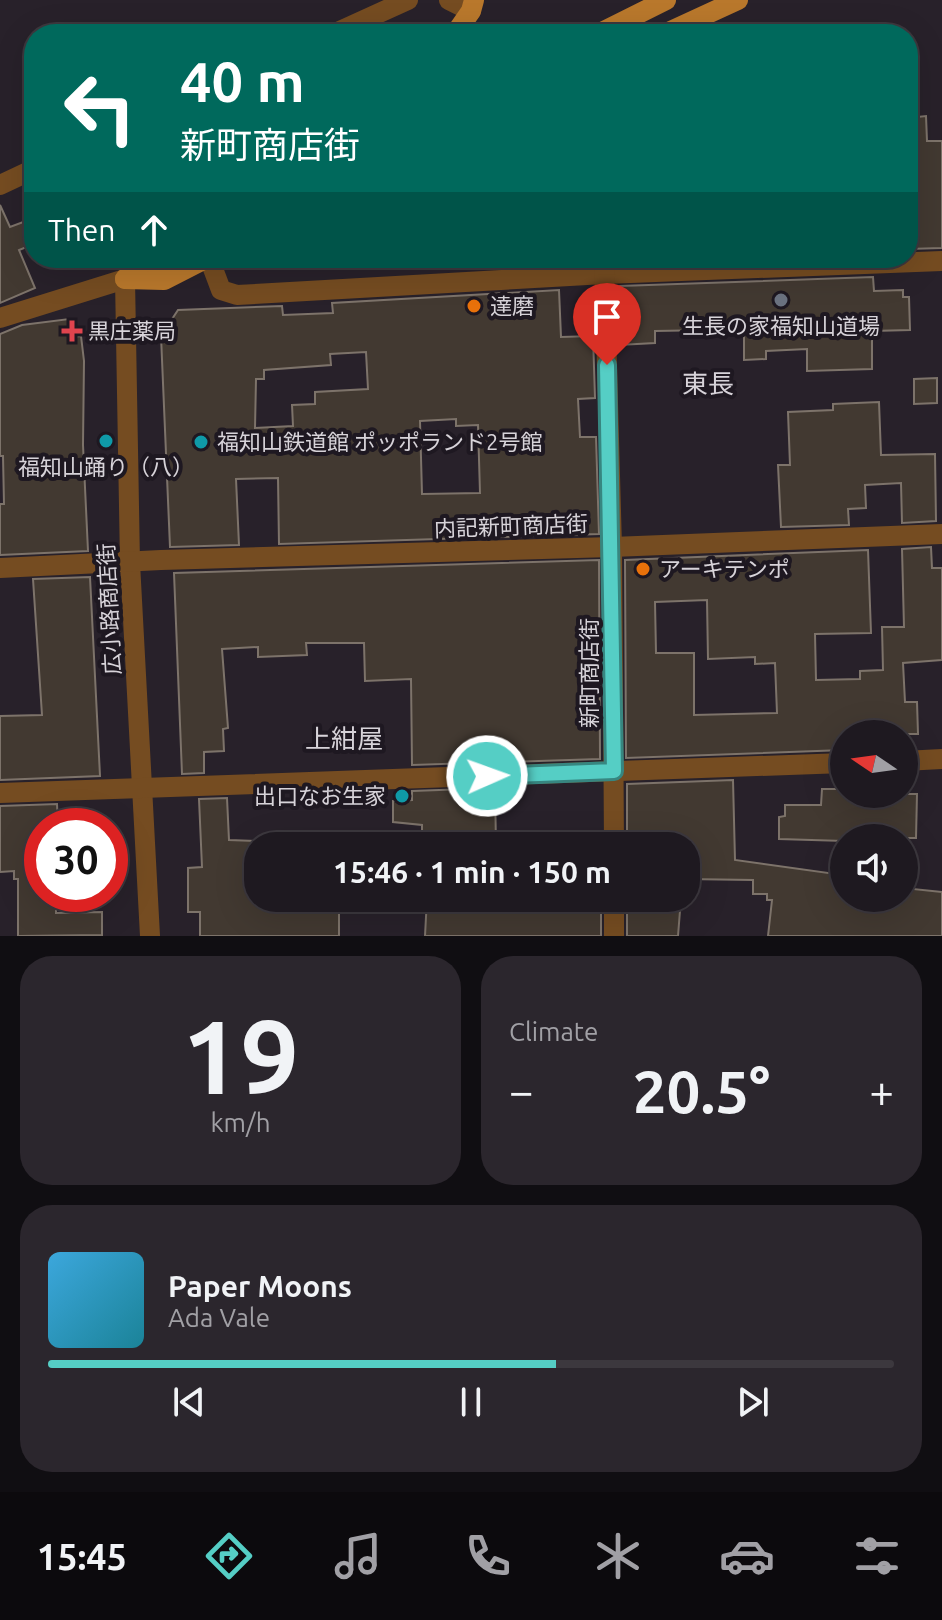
<!DOCTYPE html>
<meta charset="utf-8">
<style>
body{margin:0;font-family:Ubuntu,"Noto Sans JP",sans-serif;background:#2b262d;color:#f1f3f6;height:100vh;display:flex;flex-direction:column;font-size:30px;white-space:nowrap}
*{box-sizing:border-box;margin:0}
p{font-size:26px;color:#a1a0a5}
.icon{flex:none;width:44px;height:44px;fill:none;stroke:currentColor;stroke-width:2;stroke-linecap:round;stroke-linejoin:round}
.map{position:relative;height:936px;overflow:hidden}
.drawer{display:flex;flex-direction:column;gap:20px;padding:20px;background:#100e12;flex:1}
.drawer>*{flex:none}
.top-card{position:absolute;left:24px;top:24px;width:894px;height:244px;border-radius:32px;box-shadow:0 8px 32px #0002,0 0 0 2px #3c383e;background:#00695c;color:#fff;overflow:hidden}
.needle{width:52px;rotate:283deg}
.tools{position:absolute;left:830px;top:720px;display:grid;gap:16px}
.tools a{display:grid;place-items:center;width:88px;height:88px;border-radius:50%;background:#1e1920;box-shadow:0 8px 32px #0002,0 0 0 2px #3c383e;font-size:40px}
.speed{position:absolute;left:24px;top:808px;display:flex;gap:16px;font-size:40px;font-weight:700;text-align:center}
.speed>*{display:grid;place-content:center;width:104px;height:104px;border-radius:50%;background:#1e1920;box-shadow:0 8px 32px #0002,0 0 0 2px #3c383e;line-height:1}
.speed .limit{border:12px solid #d22;background:#fff;color:#111}
.pin{position:absolute;display:grid;place-items:center;width:68px;height:68px;color:#fff;margin:-82px -34px;border-radius:50% 50% 50% 0;rotate:-45deg;box-shadow:0 0 8px #0007}
.pin .icon{rotate:45deg}
.me{position:absolute;width:88px;margin:-44px;rotate:88deg;stroke-linejoin:round;filter:drop-shadow(0 0 6px #0008)}
.turn{display:flex;align-items:center;gap:28px;height:168px;padding:0 24px;font-size:36px}
.turn .icon{width:104px;height:104px;stroke-width:2.5}
.turn b{display:block;font-size:56px;line-height:68px}
.then{display:flex;align-items:center;height:76px;padding:0 24px;background:#0003;gap:16px;font-size:30px}
.big{font-size:60px;font-weight:600;line-height:1.1}
.drawer .widget{flex:1;display:flex;flex-direction:column;justify-content:center;gap:12px;min-width:0;padding:0 28px;border-radius:32px;background:#2b262d}
.drawer .dial{align-items:center;gap:0}
.dial b{font-size:104px;line-height:1}
.song{display:flex;align-items:center;gap:24px}
.cover{width:96px;height:96px;border-radius:12px;background:linear-gradient(135deg,hsl(200 70% 55%),hsl(190 70% 35%))}
.played{height:8px;border-radius:4px;background:linear-gradient(90deg,#55cec5 60%,#3c383e 60%)}
.keys{display:flex;justify-content:space-around;direction:ltr}
.heat{display:flex;justify-content:space-between;align-items:center;font-size:44px;direction:ltr}
.drawer .tiles{flex:1;display:grid;gap:20px;grid-template-columns:1fr 1fr}
.widget:last-child{grid-column:span 2}
.trip{position:absolute;left:244px;top:832px;width:456px;height:80px;border-radius:32px;background:#1e1920;box-shadow:0 8px 32px #0002,0 0 0 2px #3c383e;font-weight:600;line-height:80px;text-align:center}
.menu{display:flex;height:128px;justify-content:space-around;align-items:center;background:#0c0a0d;color:#a1a0a5}
.menu .icon{width:56px;height:56px}
.menu .on{color:#55cec5}
.menu b{font-size:36px;color:#f1f3f6}
.map>svg:first-child{display:block}
.building{fill:#423931;stroke:#7d736a;stroke-width:2;fill-rule:evenodd}
.lines{fill:none;stroke-linecap:round;stroke-linejoin:round}
.minor{stroke:#754c21;stroke-width:20}
.major{stroke:#b9782c;stroke-width:20}
.route-casing{stroke:#378680;stroke-width:20}
.route{stroke:#55cec5;stroke-width:14}
.worship-dot{fill:#6b7280;stroke:#1e1821;stroke-width:3}
.food-dot{fill:#e8710a;stroke:#1e1821;stroke-width:3}
.health-dot{fill:#e0444e;stroke:#1e1821;stroke-width:3}
.culture-dot{fill:#0f9aa8;stroke:#1e1821;stroke-width:3}
.labels{text-anchor:middle;stroke-width:8;stroke-linejoin:round;paint-order:stroke}
.poi-label{font-size:22px;fill:#d7d3d9;stroke:#1e1821;text-anchor:start}
.street-label{font-size:22px;fill:#d7d3d9;stroke:#1e1821}
.quarter-label{font-size:26px;fill:#d7d3d9;stroke:#1e1821}
</style>
<div class="map">
<svg width="942" height="936" viewBox="0 0 942 936">
<rect width="100%" height="100%" fill="#28212a"/>
<g class="building">
<path d="M926,116l1,25h15v107l-34,1v-131z"/>
<path d="M0,205l10,22 24,-9v26l-15,6 16,38 -35,15z"/>
<path d="M873,277l1,14 29,-1v7h6l1,33 -38,1v38l-65,2v-22l-41,2v8l-22,1v-28l-33,2v-4l-56,1v12l-36,2 -1,-56 2,-3z"/>
<path d="M559,290l2,47 32,-1 2,62 -17,1 2,38h16l3,97 -320,10 -1,-66 -42,1 3,66 -69,2 -9,-211 17,-26 104,-4 1,9 50,-2 -1,-10zM366,352l2,37 -53,3v12l-23,1 1,21 -38,2 1,-49h8v-9l67,-5 -1,-11zM456,419v7l22,-1 2,68 -58,1 -2,-73z"/>
<path d="M69,319l2,18 10,-1 3,25 -1,84 5,106 -88,4v-51h4l-1,-48h-3v-122l22,-9z"/>
<path d="M937,378v25l-23,1v-25z"/>
<path d="M879,402l2,53 54,-1 1,67 -34,2 -1,-40 -36,2 1,23 -18,1 1,16 -68,2 -3,-62h12l-2,-53 45,-2v-6z"/>
<path d="M931,547l1,21h10v92l-39,3 2,39h12l1,32h-74v16l-218,8 -1,-198 243,-10 3,83 -56,1 1,46 44,-1v-8l23,-1 -1,-43h22l-2,-78zM707,600l1,59 47,-2v7l20,-1 2,50 -83,2v-62h-38l-1,-51z"/>
<path d="M599,560l1,199 -188,6 -1,-86 -46,2 -1,-38h-58l1,12 -49,2v-10l-36,2 6,79 -5,1 1,22 -20,1v21l-22,1 -8,-201z"/>
<path d="M90,577l10,199 -100,4v-64l42,-1 -9,-136z"/>
<path d="M733,780l2,80 108,15 -2,22 3,1 50,6v-6h10v-10l38,4v44h-174l4,-36h-5v-6h-14v-14l-67,-1v-39l-59,2v-58z"/>
<path d="M495,788l1,58h-74v-21l-29,-3v-21l19,-1v-9z"/>
<path d="M822,789h22v5h73l-1,44h-72v3l-65,-2v-22l6,-1v-11h36z"/>
<path d="M227,798l2,42 29,1v57h81v38h-139v-24h-12v-44l14,-1 -3,-68z"/>
<path d="M57,804l1,22h-16v68h14v19l46,-1v23l-84,1v-57h-4v-8l-14,1v-66z"/>
<path d="M427,898h174v38h-176z"/>
<path d="M627,898h54l-3,38h-51z"/>
</g>
<g class="lines">
<g class="minor">
<path d="M449,0l22,11"/>
<path d="M333,34l75,-34"/>
<path d="M0,185l34,-16"/>
<path d="M209,258l12,32 16,5 368,-21 337,-13"/>
<path d="M604,258l8,289 2,299"/>
<path d="M0,318l125,-39 5,284 20,373"/>
<path d="M0,568l161,-8 451,-13 330,-13"/>
<path d="M904,761l38,-2"/>
<path d="M0,793l844,-30"/>
<path d="M614,898v38"/>
</g>
<g class="major">
<path d="M455,34l16,-23 3,-11"/>
<path d="M598,34l68,-34"/>
<path d="M664,34l74,-34"/>
<path d="M125,279l39,1 43,-22"/>
<path d="M125,279l23,-21"/>
</g>
</g>
<g class="lines">
<defs>
<path id="route" d="M487,776l127,-5 -7,-406"/>
</defs>
<use href="#route" class="route-casing"/>
<use href="#route" class="route"/>
</g>
<circle class="worship-dot" cx="781" cy="300" r="8"/>
<g class="food-dot">
<circle cx="474" cy="306" r="8"/>
<circle cx="643" cy="569" r="8"/>
</g>
<path class="health-dot" d="M68 319h8v8h8v8h-8v8h-8v-8h-8v-8h8z"/>
<g class="culture-dot">
<circle cx="106" cy="441" r="8"/>
<circle cx="201" cy="442" r="8"/>
<circle cx="402" cy="796" r="8"/>
</g>
<g class="labels">
<g class="poi-label">
<text x="490" y="314">達磨</text>
<text x="781" y="334" text-anchor="middle">生長の家福知山道場</text>
<text x="88" y="339">黒庄薬局</text>
<text x="217" y="450">福知山鉄道館 ポッポランド2号館</text>
<text x="106" y="475" text-anchor="middle">福知山踊り（八）</text>
<text x="659" y="577">アーキテンポ</text>
<text x="386" y="804" text-anchor="end">出口なお生家</text>
</g>
<g class="street-label">
<text transform="translate(511 526) rotate(-2)" y="8">内記新町商店街</text>
<text transform="translate(109 609) rotate(-93)" y="8">広小路商店街</text>
<text transform="translate(589 673) rotate(-90)" y="8">新町商店街</text>
</g>
<g class="quarter-label">
<text x="708" y="393">東長</text>
<text x="344" y="748">上紺屋</text>
</g>
</g>
</svg>
<div class="tools">
<a><svg class="needle" viewBox="-14 -14 28 28"><path d="M0-13l5 13h-10z" fill="#e53935"/><path d="M0 13l5-13h-10z" fill="#a1a0a5"/></svg></a>
<a><svg class="icon" aria-label="sound" viewBox="0 0 24 24"><path d="M4 9h4l5-4v14l-5-4H4zM17 9q2 3 0 6"/></svg></a>
</div>
<div class="speed"><div class="limit">30</div></div>
<div class="pin" style="left:607px;top:365px;background:#d93025"><svg class="icon" aria-label="arrive" viewBox="0 0 24 24"><path d="M6 21V4h12l-3 4 3 4H6"/></svg></div>
<svg class="me" style="left:487px;top:776px" viewBox="-20 -20 40 40"><circle r="17" fill="#55cec5" stroke="#fff" stroke-width="3"/><path d="M0-11L8 9 0 5-8 9z" fill="#fff"/></svg>
<div class="trip">15:46 · 1 min · 150 m</div>
<div class="top-card">
<div class="turn"><svg class="icon" aria-label="left" viewBox="0 0 24 24"><path d="M17 20v-9H6M10 6l-5 5 5 5"/></svg><div><b>40 m</b>新町商店街</div></div>
<div class="then">Then<svg class="icon" aria-label="ahead" viewBox="0 0 24 24"><path d="M12 20V5M6 11l6-6 6 6"/></svg></div>
</div>
</div>
<section class="drawer">
<div class="tiles">
<div class="widget dial"><b>19</b><p>km/h</p></div>
<div class="widget"><p>Climate</p>
<div class="heat"><a>−</a><b class="big">20.5°</b><a>+</a></div>
</div>
<div class="widget">
<div class="song"><i class="cover"></i><div><b>Paper Moons</b><p>Ada Vale</p></div></div>
<div class="played"></div>
<div class="keys"><svg class="icon" aria-label="previous" viewBox="0 0 24 24"><path d="M18 5L8 12l10 7zM5 5v14"/></svg><svg class="icon" aria-label="pause" viewBox="0 0 24 24"><path d="M8 5v14M16 5v14"/></svg><svg class="icon" aria-label="next" viewBox="0 0 24 24"><path d="M6 5l10 7-10 7zM19 5v14"/></svg></div>
</div>
</div>
</section>
<nav class="menu">
<b>15:45</b>
<svg class="icon on" aria-label="directions" viewBox="0 0 24 24"><path d="M12 3l9 9-9 9-9-9zM9 14v-3h6M13 9l2 2-2 2"/></svg>
<svg class="icon" aria-label="music" viewBox="0 0 24 24"><path d="M9 18V5l10-2v13"/><circle cx="6" cy="18" r="3"/><circle cx="16" cy="16" r="3"/></svg>
<svg class="icon" aria-label="phone" viewBox="0 0 24 24"><path d="M5 4h4l2 5-3 2q2 4 5 5l2-3 5 2v4C11 20 4 13 5 4z"/></svg>
<svg class="icon" aria-label="climate" viewBox="0 0 24 24"><path d="M12 3v18M4 7l16 10M4 17L20 7"/></svg>
<svg class="icon" aria-label="car" viewBox="0 0 24 24"><path d="M5 17H2v-5l4-1 3-4h7l3 4 3 1v5h-3M9 17h6M6 11h13"/><circle cx="7" cy="17" r="2"/><circle cx="17" cy="17" r="2"/></svg>
<svg class="icon" aria-label="filters" viewBox="0 0 24 24"><path d="M4 7h16M4 17h16"/><circle cx="9" cy="7" r="2"/><circle cx="15" cy="17" r="2"/></svg>
</nav>
